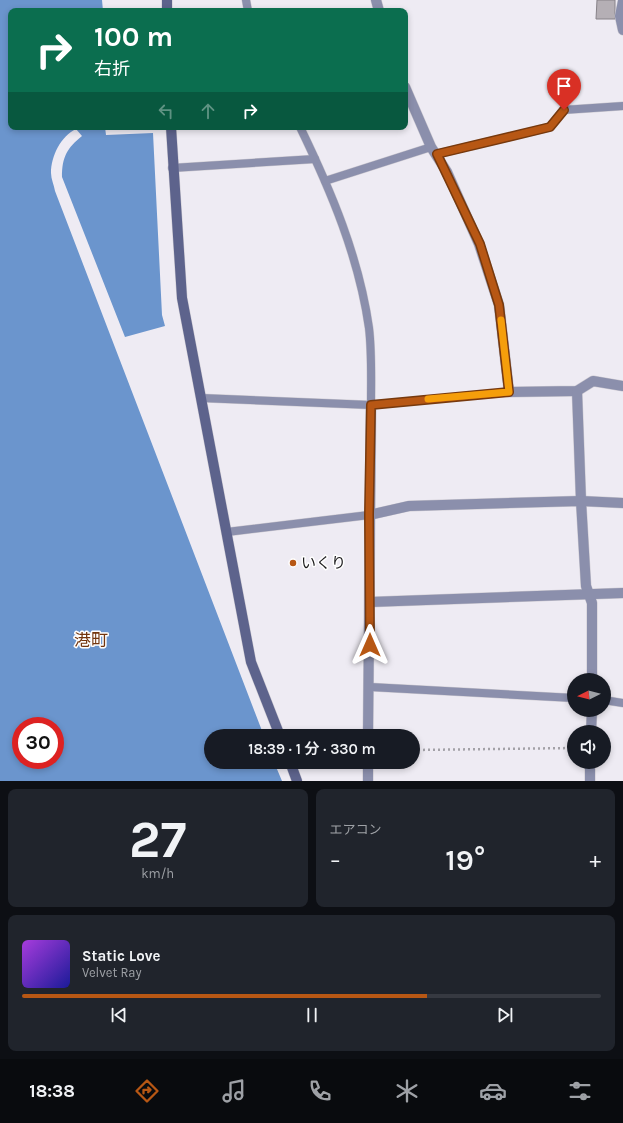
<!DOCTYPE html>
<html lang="ja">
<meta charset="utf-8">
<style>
body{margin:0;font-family:Karla,"Noto Sans JP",sans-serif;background:#20242c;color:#f1f3f6;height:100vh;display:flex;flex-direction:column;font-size:15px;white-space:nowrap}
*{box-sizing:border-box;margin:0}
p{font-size:13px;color:#9ea1a6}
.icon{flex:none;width:22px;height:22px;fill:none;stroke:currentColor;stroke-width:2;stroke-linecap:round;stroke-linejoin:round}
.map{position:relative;height:781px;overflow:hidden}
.sheet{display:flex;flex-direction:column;gap:8px;padding:8px;background:#0d0f14;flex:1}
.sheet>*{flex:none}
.banner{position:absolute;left:8px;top:8px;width:400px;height:122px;border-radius:8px;box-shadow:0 2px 6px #0003;background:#0b6e4f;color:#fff;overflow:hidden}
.needle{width:26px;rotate:264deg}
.buttons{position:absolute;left:567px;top:673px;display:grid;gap:8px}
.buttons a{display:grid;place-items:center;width:44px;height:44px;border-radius:50%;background:#171b24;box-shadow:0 2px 6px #0003;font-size:20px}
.speed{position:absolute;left:12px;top:717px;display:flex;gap:8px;font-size:20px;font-weight:700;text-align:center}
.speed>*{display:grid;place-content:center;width:52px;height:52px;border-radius:50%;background:#171b24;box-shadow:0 2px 6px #0003;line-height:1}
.speed .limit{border:6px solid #d22;background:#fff;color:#111}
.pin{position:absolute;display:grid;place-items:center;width:34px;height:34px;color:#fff;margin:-41px -17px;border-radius:50% 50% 50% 0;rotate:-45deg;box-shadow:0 0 4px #0007}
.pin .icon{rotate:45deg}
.me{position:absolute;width:44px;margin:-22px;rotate:0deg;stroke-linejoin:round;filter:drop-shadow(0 0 3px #0008)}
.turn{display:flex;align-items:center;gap:14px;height:84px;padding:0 20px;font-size:18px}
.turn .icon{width:52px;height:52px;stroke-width:2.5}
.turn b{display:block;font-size:28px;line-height:34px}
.lanes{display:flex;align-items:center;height:38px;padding:0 20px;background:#0003;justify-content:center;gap:20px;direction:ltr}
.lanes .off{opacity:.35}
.big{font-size:30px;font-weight:600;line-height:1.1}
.sheet .widget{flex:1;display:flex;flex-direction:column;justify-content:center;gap:6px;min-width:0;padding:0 14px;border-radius:8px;background:#20242c}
.sheet .dial{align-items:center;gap:0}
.dial b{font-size:52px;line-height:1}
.song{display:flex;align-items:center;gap:12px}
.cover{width:48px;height:48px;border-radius:6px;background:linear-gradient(135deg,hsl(280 70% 55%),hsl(240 70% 35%))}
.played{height:4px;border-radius:2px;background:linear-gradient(90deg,#b75714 70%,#363941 70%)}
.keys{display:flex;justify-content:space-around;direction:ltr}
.heat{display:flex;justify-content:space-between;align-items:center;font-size:22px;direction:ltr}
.sheet .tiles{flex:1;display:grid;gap:8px;grid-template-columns:1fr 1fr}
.widget:last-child{grid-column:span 2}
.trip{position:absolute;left:204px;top:729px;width:216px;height:40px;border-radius:20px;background:#171b24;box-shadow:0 2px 6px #0003;font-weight:600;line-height:40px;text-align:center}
.menu{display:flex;height:64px;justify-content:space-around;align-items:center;background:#090b0e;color:#9ea1a6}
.menu .icon{width:28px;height:28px}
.menu .active{color:#b75714}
.menu b{font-size:18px;color:#f1f3f6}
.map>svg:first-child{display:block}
.water{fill:#6b95cd;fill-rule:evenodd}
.building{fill:#b5afb5;stroke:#878288}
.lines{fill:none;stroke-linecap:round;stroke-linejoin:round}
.lane-casing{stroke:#ccc9d0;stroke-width:9}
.street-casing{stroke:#ccc9d0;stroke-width:11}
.secondary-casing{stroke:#ccc9d0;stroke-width:11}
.path{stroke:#a3a1a7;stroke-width:2.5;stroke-dasharray:2 3;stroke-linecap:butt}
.lane{stroke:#8b8fac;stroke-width:8}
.street{stroke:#8b8fac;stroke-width:10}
.secondary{stroke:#5d638c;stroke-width:10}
.route-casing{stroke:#77390d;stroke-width:10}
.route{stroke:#b75714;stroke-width:7}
.slow{stroke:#f59e0b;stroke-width:7}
.poi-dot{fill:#b75714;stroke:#fff;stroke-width:1.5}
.labels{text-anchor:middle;stroke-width:3;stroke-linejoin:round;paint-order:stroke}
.poi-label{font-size:15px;fill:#1a191b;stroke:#fff;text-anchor:start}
.quarter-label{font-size:17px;fill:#73350d;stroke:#fff}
</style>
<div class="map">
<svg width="623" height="781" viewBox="0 0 623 781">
<rect width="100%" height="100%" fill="#eeebf3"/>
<path class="water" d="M0,0h102l1,11h-92v116h94l1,8 47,-2 9,182 3,11 -40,11 -63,-160c0,-20 5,-29 20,-41l-6,-7c-15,7 -25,27 -25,44 0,6 3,12 4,18l209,545h-53v26h63l8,19h-282zM21,726h34v34h-34z"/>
<path class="building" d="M597,0h18v19h-19z"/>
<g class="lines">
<defs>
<g id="lane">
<path d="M246,0l2,11"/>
<path d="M300,127c31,64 59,130 69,201 3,25 2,51 2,77"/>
<path d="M437,154l113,-27 13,-17 60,-4"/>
<path d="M172,168l143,-9"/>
<path d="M325,181l106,-34"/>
<path d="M201,398l170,7 138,-13"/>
<path d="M227,532l142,-17"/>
<path d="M370,687l204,11"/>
<path d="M604,700l19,3"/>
</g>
<g id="street">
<path d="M376,0l3,11"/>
<path d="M623,1l-3,15 3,14"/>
<path d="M405,87l26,60 16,25 32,72 20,61 10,87 68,-1 16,-10 30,5"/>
<path d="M577,391l4,110 5,85 6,17v77"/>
<path d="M369,515l40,-9 172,-5 42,2"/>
<path d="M370,602l253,-9"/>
<path d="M591,732l1,-22"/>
<path d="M368,736l3,-331"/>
<path d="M368,762v19"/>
<path d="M590,781v-19"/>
</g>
<g id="secondary">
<path d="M167,0v11"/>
<path d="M171,127l11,171 69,364 29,74"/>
<path d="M290,762l7,19"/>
</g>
</defs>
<use href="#lane" class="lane-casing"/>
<use href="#street" class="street-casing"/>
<use href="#secondary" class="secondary-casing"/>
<path class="path" d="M413,750l161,-2"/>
<use href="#lane" class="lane"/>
<use href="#street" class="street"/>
<use href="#secondary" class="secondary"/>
</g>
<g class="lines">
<defs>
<path id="route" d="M370,645l-1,-130 2,-110 138,-13 -10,-87 -19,-61 -43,-90 113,-27 14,-17"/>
</defs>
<use href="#route" class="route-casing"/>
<use href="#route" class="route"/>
<path class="slow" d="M428,399l81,-7 -8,-72"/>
</g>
<circle class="poi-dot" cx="293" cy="563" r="4"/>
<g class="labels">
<g class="poi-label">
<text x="301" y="568">いくり</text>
</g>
<g class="quarter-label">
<text x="91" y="646">港町</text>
</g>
</g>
</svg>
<div class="buttons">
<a><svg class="needle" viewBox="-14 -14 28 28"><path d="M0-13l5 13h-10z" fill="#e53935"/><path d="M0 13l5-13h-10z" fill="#9ea1a6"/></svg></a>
<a><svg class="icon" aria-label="sound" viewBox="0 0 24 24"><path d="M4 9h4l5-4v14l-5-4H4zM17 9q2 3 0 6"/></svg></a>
</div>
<div class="speed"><div class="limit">30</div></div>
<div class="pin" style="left:564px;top:110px;background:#d93025"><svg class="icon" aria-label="arrive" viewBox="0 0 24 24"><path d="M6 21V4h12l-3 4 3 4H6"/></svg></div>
<svg class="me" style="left:370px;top:645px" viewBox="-20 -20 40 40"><path d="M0-17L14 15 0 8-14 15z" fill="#b75714" stroke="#fff" stroke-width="4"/></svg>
<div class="trip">18:39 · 1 分 · 330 m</div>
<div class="banner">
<div class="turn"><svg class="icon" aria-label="right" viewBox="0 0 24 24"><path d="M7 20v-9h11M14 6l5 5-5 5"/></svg><div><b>100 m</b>右折</div></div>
<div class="lanes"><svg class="icon off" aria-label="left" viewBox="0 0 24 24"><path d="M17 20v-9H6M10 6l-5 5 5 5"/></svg><svg class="icon off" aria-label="ahead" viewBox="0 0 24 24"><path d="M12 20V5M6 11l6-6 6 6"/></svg><svg class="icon" aria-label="right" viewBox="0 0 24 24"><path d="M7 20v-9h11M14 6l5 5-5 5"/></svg></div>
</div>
</div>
<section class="sheet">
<div class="tiles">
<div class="widget dial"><b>27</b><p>km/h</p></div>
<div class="widget"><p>エアコン</p>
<div class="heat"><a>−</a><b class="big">19°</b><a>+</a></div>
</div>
<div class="widget">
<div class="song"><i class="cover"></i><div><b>Static Love</b><p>Velvet Ray</p></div></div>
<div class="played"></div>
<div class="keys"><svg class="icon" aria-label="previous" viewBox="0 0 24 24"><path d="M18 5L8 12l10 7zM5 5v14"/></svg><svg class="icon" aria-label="pause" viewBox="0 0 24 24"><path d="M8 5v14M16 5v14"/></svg><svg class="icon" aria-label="next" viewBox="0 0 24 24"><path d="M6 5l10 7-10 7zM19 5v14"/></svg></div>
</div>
</div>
</section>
<nav class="menu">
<b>18:38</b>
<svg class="icon active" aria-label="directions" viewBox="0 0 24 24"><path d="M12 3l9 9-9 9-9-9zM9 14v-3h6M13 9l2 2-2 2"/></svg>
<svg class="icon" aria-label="music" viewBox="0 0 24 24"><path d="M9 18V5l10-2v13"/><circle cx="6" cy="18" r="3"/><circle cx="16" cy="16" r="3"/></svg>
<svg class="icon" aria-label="phone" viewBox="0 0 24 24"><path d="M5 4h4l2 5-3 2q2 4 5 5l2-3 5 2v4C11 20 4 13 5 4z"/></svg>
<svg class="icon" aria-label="climate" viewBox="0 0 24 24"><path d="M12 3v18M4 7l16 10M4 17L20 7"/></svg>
<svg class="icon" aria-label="car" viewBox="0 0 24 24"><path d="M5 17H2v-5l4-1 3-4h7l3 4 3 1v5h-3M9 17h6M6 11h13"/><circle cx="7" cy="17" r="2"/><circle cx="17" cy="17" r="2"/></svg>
<svg class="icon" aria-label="filters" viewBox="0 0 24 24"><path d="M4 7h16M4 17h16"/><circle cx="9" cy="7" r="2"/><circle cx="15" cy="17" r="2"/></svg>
</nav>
